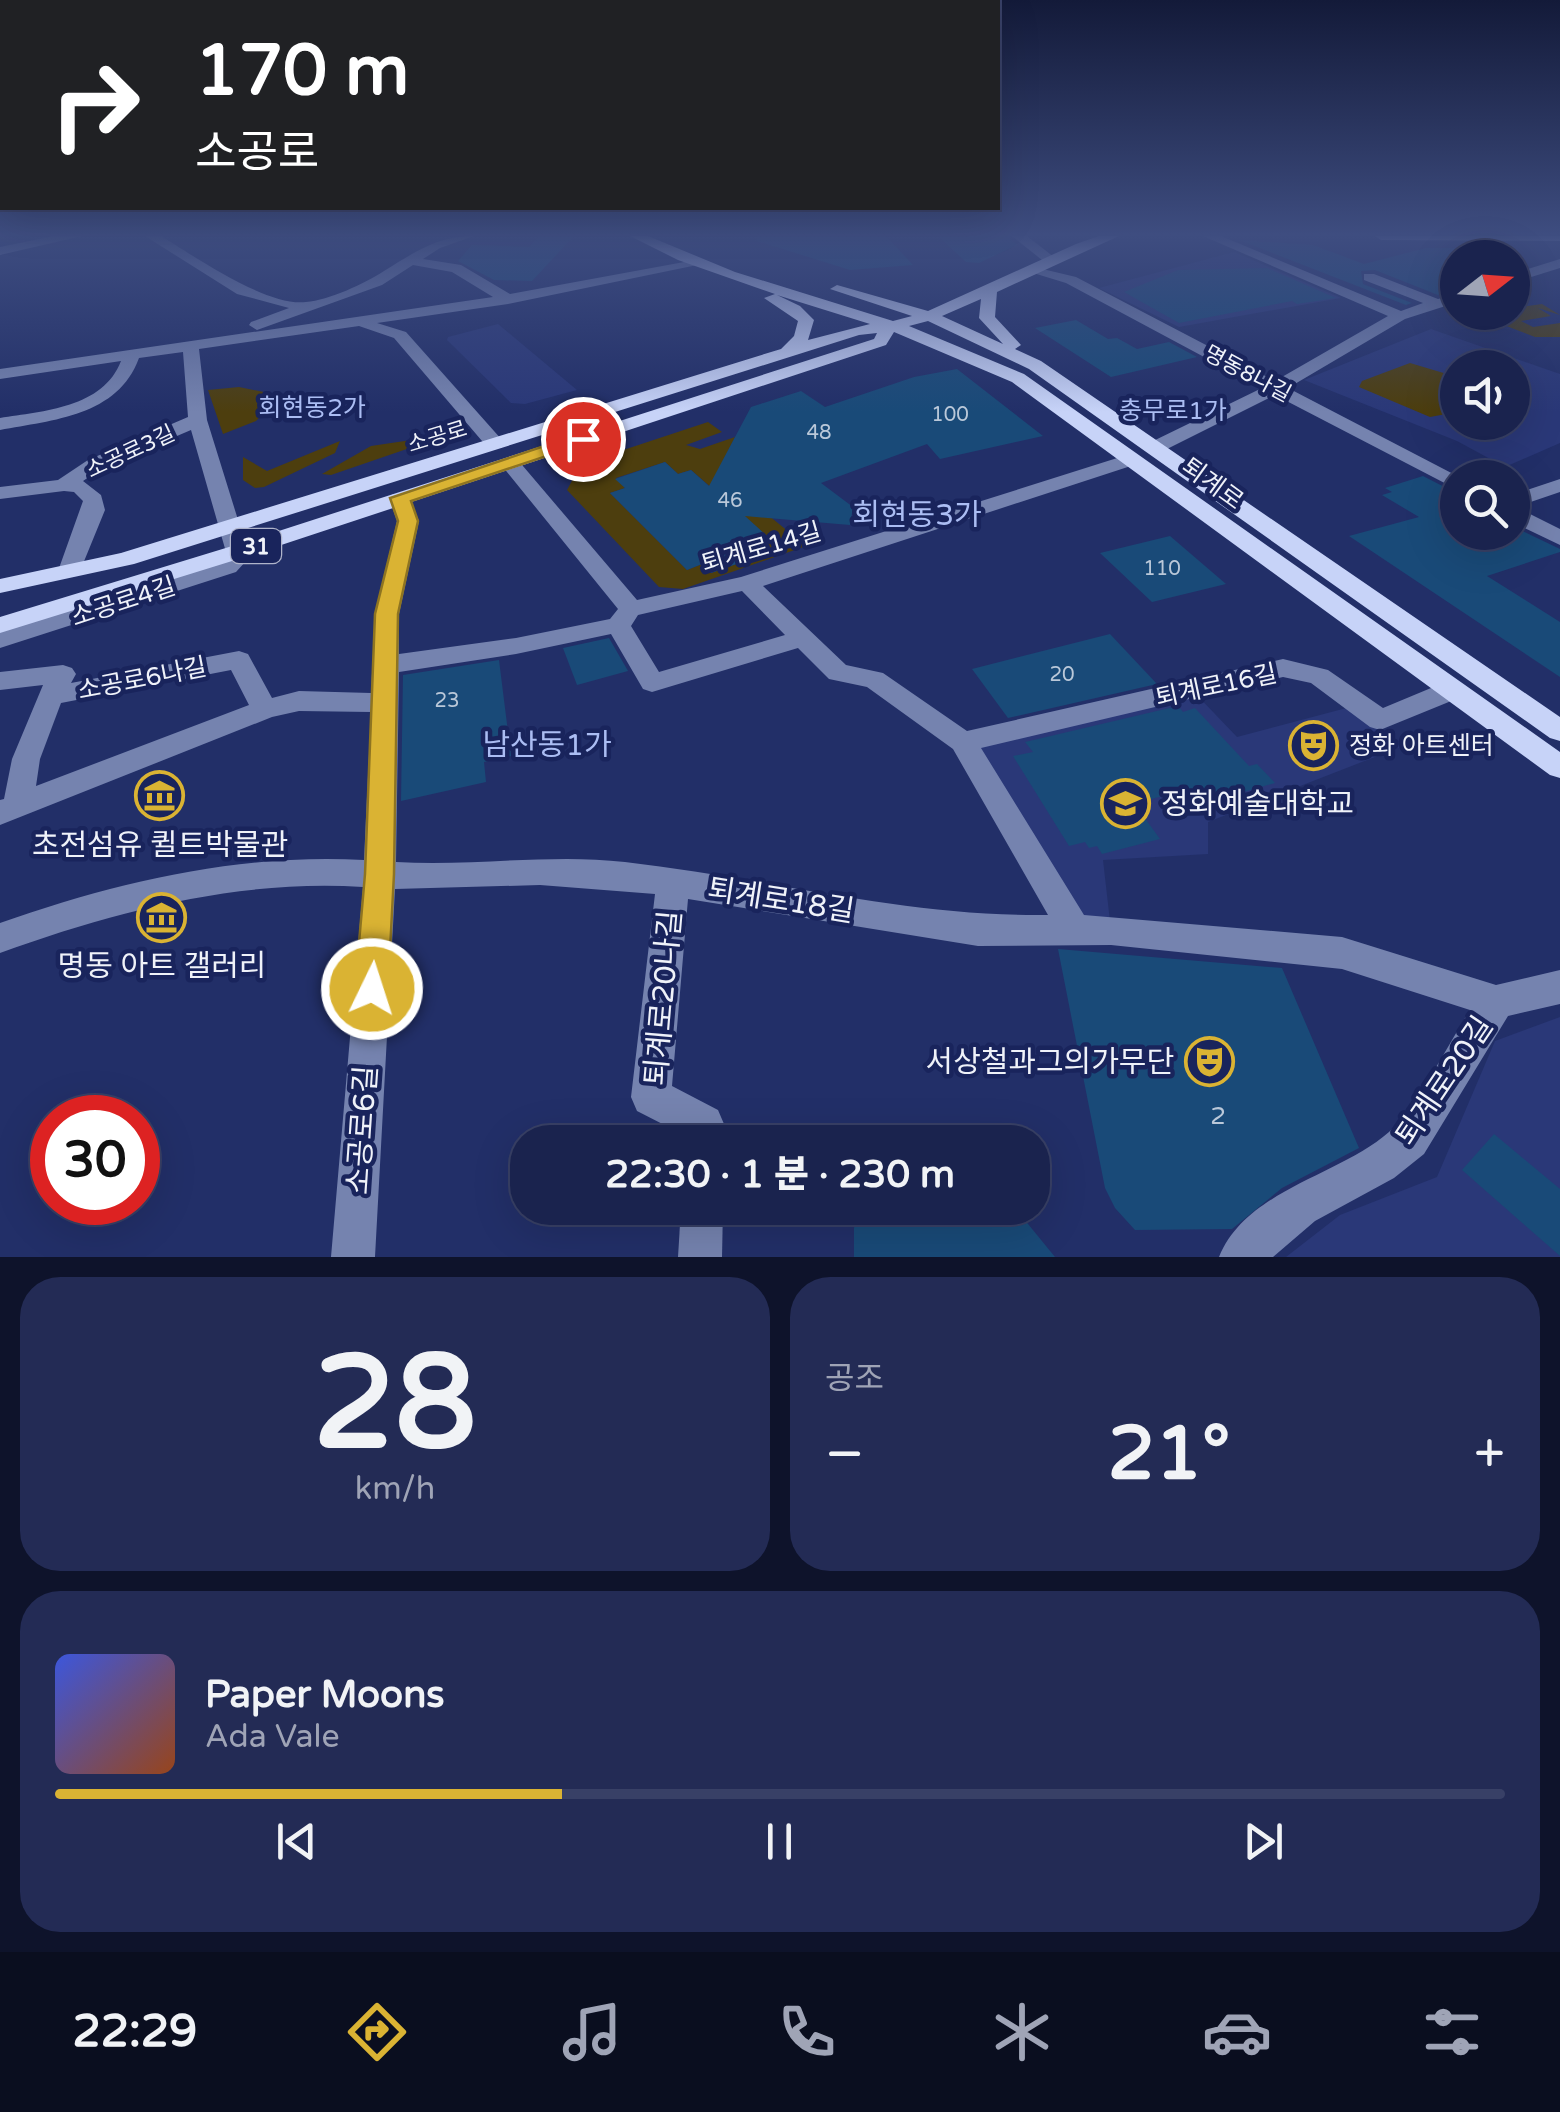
<!DOCTYPE html>
<html lang="ko">
<meta charset="utf-8">
<style>
body{margin:0;font-family:"Varela Round","Noto Sans KR",sans-serif;background:#232b55;color:#f1f3f6;height:100vh;display:flex;flex-direction:column;font-size:38px;white-space:nowrap}
*{box-sizing:border-box;margin:0}
p{font-size:32px;color:#9fa4b6}
.icon{flex:none;width:55px;height:55px;fill:none;stroke:currentColor;stroke-width:2;stroke-linecap:round;stroke-linejoin:round}
.map{position:relative;height:1257px;overflow:hidden}
.sheet{display:flex;flex-direction:column;gap:20px;padding:20px;background:#0e132b;flex:1}
.sheet>*{flex:none}
.top-card{position:absolute;left:0px;top:0px;width:1000px;height:210px;box-shadow:0 10px 40px #0002,0 0 0 2px #384066;background:#202124;color:#fff;overflow:hidden}
.needle{width:65px;rotate:73deg}
.controls{position:absolute;left:1440px;top:240px;display:grid;gap:20px}
.controls a{display:grid;place-items:center;width:90px;height:90px;border-radius:50%;background:#1a234e;box-shadow:0 10px 40px #0002,0 0 0 2px #384066;font-size:50px}
.speed{position:absolute;left:30px;top:1095px;display:flex;gap:20px;font-size:50px;font-weight:700;text-align:center}
.speed>*{display:grid;place-content:center;width:130px;height:130px;border-radius:50%;background:#1a234e;box-shadow:0 10px 40px #0002,0 0 0 2px #384066;line-height:1}
.speed .limit{border:15px solid #d22;background:#fff;color:#111}
.pin{position:absolute;display:grid;place-items:center;width:85px;height:85px;color:#fff;margin:-42px;border:5px solid #fff;border-radius:50%;box-shadow:0 2px 10px #0007}
.me{position:absolute;width:110px;margin:-55px;rotate:4deg;stroke-linejoin:round;filter:drop-shadow(0 0 8px #0008)}
.turn{display:flex;align-items:center;gap:35px;height:210px;padding:0 30px;font-size:45px}
.turn .icon{width:130px;height:130px;stroke-width:2.5}
.turn b{display:block;font-size:70px;line-height:85px}
.big{font-size:75px;font-weight:800;line-height:1.1}
.sheet .card{flex:1;display:flex;flex-direction:column;justify-content:center;gap:15px;min-width:0;padding:0 35px;border-radius:40px;background:#232b55}
.sheet .dial{align-items:center;gap:0}
.dial b{font-size:130px;line-height:1}
.song{display:flex;align-items:center;gap:30px}
.cover{width:120px;height:120px;border-radius:15px;background:linear-gradient(135deg,hsl(230 70% 55%),hsl(20 70% 35%))}
.played{height:10px;border-radius:5px;background:linear-gradient(90deg,#dab333 35%,#384066 35%)}
.keys{display:flex;justify-content:space-around;direction:ltr}
.heat{display:flex;justify-content:space-between;align-items:center;font-size:55px;direction:ltr}
.sheet .tiles{flex:1;display:grid;gap:20px;grid-template-columns:1fr 1fr}
.card:last-child{grid-column:span 2}
.trip{position:absolute;left:510px;top:1125px;width:540px;height:100px;border-radius:40px;background:#1a234e;box-shadow:0 10px 40px #0002,0 0 0 2px #384066;font-weight:800;line-height:100px;text-align:center}
.tab-bar{display:flex;height:160px;justify-content:space-around;align-items:center;background:#0a0e1f;color:#9fa4b6}
.tab-bar .icon{width:70px;height:70px}
.tab-bar .on{color:#dab333}
.tab-bar b{font-size:45px;color:#f1f3f6}
.map>svg:first-child{display:block}
.built{fill:#2a3878;fill-rule:evenodd}
.green{fill:#4d3e0e;fill-rule:evenodd}
.building{fill:#194a78}
.lines{fill:none;stroke-linecap:round;stroke-linejoin:round}
.minor{fill:#7583af;fill-rule:evenodd}
.major{fill:#c7d3f8;fill-rule:evenodd}
.route{fill:#dab333;stroke:#8e7421;stroke-width:2.5}
.labels{text-anchor:middle;stroke-width:9;stroke-linejoin:round;paint-order:stroke}
.number-label{font-size:20px;fill:#bac8d9}
.far-street-label{font-size:22px;fill:#eff2f9;stroke:#19245c}
.shield{fill:#19245c;stroke:#afb4ca;stroke-width:2.5}
.shield-label{font-size:22px;font-weight:bold;fill:#eff2f9}
.far-quarter-label{font-size:25px;fill:#abbdf3;stroke:#19245c}
.street-label{font-size:25px;fill:#eff2f9;stroke:#19245c}
.poi-label{font-size:25px;fill:#eff2f9;stroke:#19245c;text-anchor:start}
.near-number-label{font-size:25px;fill:#bac8d9}
.quarter-label{font-size:30px;fill:#abbdf3;stroke:#19245c}
.near-poi-label{font-size:30px;fill:#eff2f9;stroke:#19245c}
.near-street-label{font-size:30px;fill:#eff2f9;stroke:#19245c}
</style>
<div class="map">
<svg width="1560" height="1257" viewBox="0 0 1560 1257">
<rect width="100%" height="100%" fill="#222f68"/>
<g class="built">
<path d="M1234,252l107,46 -162,29 -80,-39z"/>
<path d="M498,324l79,66 -52,14 -14,-1 -64,-63 1,-3z"/>
<path d="M1431,329l129,45v69l-55,24 -48,-26 -153,-61zM1458,368h54v54h-54z"/>
<path d="M1192,690l45,47 117,-31 49,40 -195,76v32l-105,6 8,70h-37l-111,-188z"/>
<path d="M1560,1017v240h-274l54,-42 97,-38 58,-136z"/>
</g>
<g class="green">
<path d="M1542,304l18,11 -22,-7 13,8 -30,5 12,6 27,-4v14h-25l-47,-18 1,-6 23,-1 1,-4z"/>
<path d="M1410,363l47,14v35l-27,5 -71,-30 3,-6z"/>
<path d="M239,387l25,5 7,13 -15,16 -33,13 -15,-44z"/>
<path d="M708,422l14,10 -36,13 14,4 35,-12 -18,36 89,73 -123,43 -24,-2 -92,-97 14,-26zM665,462l13,12 13,-4 76,66 -15,6 12,12 -53,19 -9,-9 -15,6 -77,-77 15,-5 -9,-10z"/>
<path d="M425,438l8,2 -102,35 -9,-1 49,-28z"/>
<path d="M340,441l-5,12 -71,34 -9,1 -12,-8v-23l24,14z"/>
</g>
<g class="building">
<path d="M539,236h35l-42,45 -38,-1 -36,-19 14,-16 57,2z"/>
<path d="M757,236h129l27,29 -63,5 -93,-29z"/>
<path d="M938,236h70l9,9 -38,18 -13,-1z"/>
<path d="M1239,240l74,5 51,19 62,-16h32v42l-20,5 -63,-25 -14,1 2,13 49,19 -6,2z"/>
<path d="M1267,268l69,30 -39,6 -5,-3 -113,22 -55,-31 54,-22z"/>
<path d="M1076,320l32,19 9,-1 20,11 32,-7 28,15 -86,20 -76,-49z"/>
<path d="M957,369l86,67 -103,23 -13,-15 -106,39 32,24 -3,18 -105,-9 22,20 -15,6 13,12 -54,19 -9,-9 -15,6 -77,-77 15,-5 -10,-9 50,-17 13,12 13,-4 18,16 42,-79 50,-16 24,16 89,-30z"/>
<path d="M1423,476l35,18v38h54v-6l48,23v3l-73,24 73,46v55l-211,-141 70,-19 -37,-22 10,-3 -7,-4z"/>
<path d="M1170,536l56,48 -74,18 -52,-49z"/>
<path d="M1110,634l47,50 -149,34 -36,-49z"/>
<path d="M609,638l19,33 -51,14 -14,-37z"/>
<path d="M499,660l12,96 -27,6 2,20 -85,19 2,-126z"/>
<path d="M1178,706l5,6 12,-4 54,58 8,-2 18,19 -74,21 -12,-14 -55,13 26,36 -58,15 -5,-8 -8,2 -4,-6 -16,4 -56,-90 20,-4 -8,-10z"/>
<path d="M1058,949l224,19 77,180 -77,40 -50,41 -97,1 -20,-22 -10,-20z"/>
<path d="M1494,1134l66,55v67l-98,-86z"/>
<path d="M860,1208h155l40,49h-201v-29z"/>
</g>
<g class="lines">
<g class="minor">
<path d="M54,236h28l-82,19v-8z"/>
<path d="M145,236h16c33,20 106,71 145,66 23,-2 58,-18 78,-31 31,-19 53,-35 90,-35l-34,12 -17,11 38,6 49,29 185,-34 7,4 -194,40 -131,19 29,9 96,108v8h-14l-94,-110 -35,-12 -160,23 8,71 41,132 -2,9 -10,11 -236,76v-17l220,-69 6,-10 -35,-122 -89,38 -19,13 18,14 4,15 -27,66h-16l-4,-5 25,-70 -9,-9 -10,-1 -64,8v-12l58,-7 30,-20 100,-43 -5,-65 -44,6c-21,58 -86,62 -139,72v-12c43,-7 103,-10 121,-57l-121,18v-10l493,-72 -41,-25 -39,-7 -31,20 -125,45 -8,-5 2,-3 38,-14 -52,-14z"/>
<path d="M1012,236h15l32,25 -12,3z"/>
<path d="M1203,236h18l180,75 22,-8 -59,-23v-6h10l64,25 20,-6v9l-53,17 -117,69 173,90h-3v12l-183,-95 -114,57h-14v-8l115,-56 -196,-105 -36,-11v-6l46,11 199,104 113,-65z"/>
<path d="M1560,259v9l-48,15v-9z"/>
<path d="M1133,453l10,6 -3,4 -377,123 83,79 37,8 84,58 316,-72 45,11 55,38 60,-25h18l4,7 -4,7 -81,33 -10,-3 -59,-44 -28,-6 -302,71 103,167 258,22 154,48 64,-15v34l-52,12 -84,138 -30,24 -79,43 -42,36h-54c28,-68 120,-81 170,-125 27,-24 60,-89 81,-122l-128,-41 -231,-24 -133,1 -290,-47 -16,187 46,24 6,14v18h-40v-7l-47,-24 -6,-14 24,-203 -115,-9 -145,4 -20,368h-44l32,-370c-123,-8 -248,24 -363,66v-30c116,-41 241,-70 364,-63l7,-148 -72,-1 -27,6 -272,108v-25l4,-1 8,-40 31,-74 -43,5v-18l63,-7 9,3 4,6 -5,9 168,-32 9,3 24,44 27,-7 72,2 4,-79 22,-93 -8,-23 4,-4h14l12,27 -20,93v40l117,-16 94,-19 8,-10 -115,-142v-8h14l120,141 104,-23zM742,591l43,44 -126,37 -28,-46 7,-11zM611,634l32,55 9,3 146,-44 31,31 38,8 86,62 95,166c-143,2 -282,-37 -423,-53 -76,-9 -153,5 -229,0l3,-190 117,-18zM231,670l18,35 -213,81 4,-27 21,-56z"/>
<path d="M1560,479v13l-44,15 44,22v16l-48,-23v-27z"/>
<path d="M681,1208h42l-1,49h-44z"/>
</g>
<g class="major">
<path d="M630,236h18l87,36 158,49 19,-5 -82,-27 7,-4 91,26 148,-67 23,-8h20l-122,56 -2,25 26,28 -6,4 26,12 519,356v24l-10,-3 -521,-369 -101,-48 -19,5 115,48 536,378v26l-10,-3 -538,-393 -118,-50 -8,13 -641,212 -245,76v-16l229,-70 645,-208 3,-6 -18,2 -725,229 -134,29v-14l121,-26 660,-204 13,-13 4,-15 -34,-23 11,-4 -97,-34zM777,295l93,29 -62,16 6,-20 -14,-14zM981,299l-2,19 24,26 -61,-28z"/>
<path d="M1375,236h185v5l-179,-1z"/>
</g>
</g>
<linearGradient id="sky" x2="0" y2="1"><stop stop-color="#131a39"/><stop offset="0.57" stop-color="#3e4d80"/><stop offset="1" stop-color="#3e4d80" stop-opacity="0"/></linearGradient>
<rect width="1560" height="412" fill="url(#sky)"/>
<path class="route" d="M583,433l9,6 -3,3 -178,59 7,20 -20,93 -4,260 -6,115 -5,11 -11,4 -12,-4 -5,-11 10,-115 10,-260 23,-93 -8,-23z"/>
<defs>
<symbol id="theatre-ring" viewBox="-11 -11 22 22"><circle r="9.5" fill="#19245c" stroke="#dab333" stroke-width="1.5"/><path d="M-5-5.5Q0-4 5-5.5V0Q5 5 0 6Q-5 5-5 0ZM-3.3-2.5H-1v1.5H-3.3ZM1-2.5H3.3v1.5H1ZM-2.8 1Q0 5.5 2.8 1Z" fill="#dab333"/></symbol>
<symbol id="museum-ring" viewBox="-11 -11 22 22"><circle r="9.5" fill="#19245c" stroke="#dab333" stroke-width="1.5"/><path d="M0-6L6-3V-2H-6V-3ZM-5-1h2V3h-2ZM-1-1h2V3h-2ZM3-1h2V3H3ZM-6 4H6V6H-6Z" fill="#dab333"/></symbol>
<symbol id="university-ring" viewBox="-11 -11 22 22"><circle r="9.5" fill="#19245c" stroke="#dab333" stroke-width="1.5"/><path d="M0-5L7-2L0 1L-7-2ZM-4 1L0 2.5L4 1V4Q0 6-4 4Z" fill="#dab333"/></symbol>
</defs>
<g fill-rule="evenodd">
<use href="#theatre-ring" x="1286" y="718" width="55" height="55"/>
<use href="#museum-ring" x="132" y="768" width="55" height="55"/>
<use href="#university-ring" x="1098" y="776" width="55" height="55"/>
<use href="#museum-ring" x="134" y="890" width="55" height="55"/>
<use href="#theatre-ring" x="1182" y="1034" width="55" height="55"/>
</g>
<g class="labels">
<g class="number-label">
<text x="950" y="421">100</text>
<text x="819" y="439">48</text>
<text x="730" y="507">46</text>
<text x="1162" y="575">110</text>
<text x="1062" y="681">20</text>
<text x="447" y="707">23</text>
</g>
<g class="far-street-label">
<text transform="translate(1248 373) rotate(28)" y="8">명동8나길</text>
<text transform="translate(437 436) rotate(-17)" y="8">소공로</text>
<text transform="translate(130 451) rotate(-25)" y="8">소공로3길</text>
</g>
<rect class="shield" x="231" y="529" width="50" height="34" rx="8"/>
<g class="shield-label">
<text x="256" y="554">31</text>
</g>
<g class="far-quarter-label">
<text x="312" y="416">회현동2가</text>
<text x="1173" y="419">충무로1가</text>
</g>
<g class="street-label">
<text transform="translate(1213 483) rotate(36)" y="9">퇴계로</text>
<text transform="translate(761 547) rotate(-16)" y="9">퇴계로14길</text>
<text transform="translate(123 601) rotate(-18)" y="9">소공로4길</text>
<text transform="translate(142 678) rotate(-11)" y="9">소공로6나길</text>
<text transform="translate(1216 685) rotate(-12)" y="9">퇴계로16길</text>
</g>
<g class="poi-label">
<text x="1349" y="754">정화 아트센터</text>
</g>
<g class="near-number-label">
<text x="1218" y="1124">2</text>
</g>
<g class="quarter-label">
<text x="917" y="525">회현동3가</text>
<text x="547" y="755">남산동1가</text>
</g>
<g class="near-poi-label">
<text x="1161" y="814" text-anchor="start">정화예술대학교</text>
<text x="160" y="855">초전섬유 퀼트박물관</text>
<text x="162" y="976">명동 아트 갤러리</text>
<text x="1174" y="1072" text-anchor="end">서상철과그의가무단</text>
</g>
<g class="near-street-label">
<text transform="translate(781 900) rotate(9)" y="10">퇴계로18길</text>
<text transform="translate(663 998) rotate(-85)" y="10">퇴계로20나길</text>
<text transform="translate(1444 1081) rotate(-56)" y="10">퇴계로20길</text>
<text transform="translate(362 1130) rotate(-86)" y="10">소공로6길</text>
</g>
</g>
</svg>
<div class="controls">
<a><svg class="needle" viewBox="-14 -14 28 28"><path d="M0-13l5 13h-10z" fill="#e53935"/><path d="M0 13l5-13h-10z" fill="#9fa4b6"/></svg></a>
<a><svg class="icon" aria-label="sound" viewBox="0 0 24 24"><path d="M4 9h4l5-4v14l-5-4H4zM17 9q2 3 0 6"/></svg></a>
<a><svg class="icon" aria-label="search" viewBox="0 0 24 24"><circle cx="10" cy="10" r="6"/><path d="M15 15l6 6"/></svg></a>
</div>
<div class="speed"><div class="limit">30</div></div>
<div class="pin" style="left:583px;top:439px;background:#d93025"><svg class="icon" aria-label="arrive" viewBox="0 0 24 24"><path d="M6 21V4h12l-3 4 3 4H6"/></svg></div>
<svg class="me" style="left:372px;top:989px" viewBox="-20 -20 40 40"><circle r="17" fill="#dab333" stroke="#fff" stroke-width="3"/><path d="M0-11L8 9 0 5-8 9z" fill="#fff"/></svg>
<div class="trip">22:30 · 1 분 · 230 m</div>
<div class="top-card">
<div class="turn"><svg class="icon" aria-label="right" viewBox="0 0 24 24"><path d="M7 20v-9h11M14 6l5 5-5 5"/></svg><div><b>170 m</b>소공로</div></div>
</div>
</div>
<section class="sheet">
<div class="tiles">
<div class="card dial"><b>28</b><p>km/h</p></div>
<div class="card"><p>공조</p>
<div class="heat"><a>−</a><b class="big">21°</b><a>+</a></div>
</div>
<div class="card">
<div class="song"><i class="cover"></i><div><b>Paper Moons</b><p>Ada Vale</p></div></div>
<div class="played"></div>
<div class="keys"><svg class="icon" aria-label="previous" viewBox="0 0 24 24"><path d="M18 5L8 12l10 7zM5 5v14"/></svg><svg class="icon" aria-label="pause" viewBox="0 0 24 24"><path d="M8 5v14M16 5v14"/></svg><svg class="icon" aria-label="next" viewBox="0 0 24 24"><path d="M6 5l10 7-10 7zM19 5v14"/></svg></div>
</div>
</div>
</section>
<nav class="tab-bar">
<b>22:29</b>
<svg class="icon on" aria-label="directions" viewBox="0 0 24 24"><path d="M12 3l9 9-9 9-9-9zM9 14v-3h6M13 9l2 2-2 2"/></svg>
<svg class="icon" aria-label="music" viewBox="0 0 24 24"><path d="M9 18V5l10-2v13"/><circle cx="6" cy="18" r="3"/><circle cx="16" cy="16" r="3"/></svg>
<svg class="icon" aria-label="phone" viewBox="0 0 24 24"><path d="M5 4h4l2 5-3 2q2 4 5 5l2-3 5 2v4C11 20 4 13 5 4z"/></svg>
<svg class="icon" aria-label="climate" viewBox="0 0 24 24"><path d="M12 3v18M4 7l16 10M4 17L20 7"/></svg>
<svg class="icon" aria-label="car" viewBox="0 0 24 24"><path d="M5 17H2v-5l4-1 3-4h7l3 4 3 1v5h-3M9 17h6M6 11h13"/><circle cx="7" cy="17" r="2"/><circle cx="17" cy="17" r="2"/></svg>
<svg class="icon" aria-label="filters" viewBox="0 0 24 24"><path d="M4 7h16M4 17h16"/><circle cx="9" cy="7" r="2"/><circle cx="15" cy="17" r="2"/></svg>
</nav>
